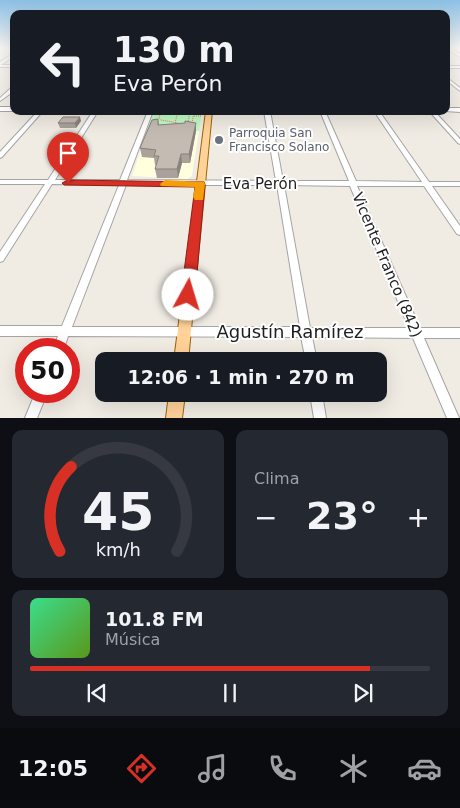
<!DOCTYPE html>
<html lang="es">
<meta charset="utf-8">
<style>
body{margin:0;font-family:"DejaVu Sans",sans-serif;background:#242831;color:#f1f3f6;height:100vh;display:flex;flex-direction:column;font-size:19px;white-space:nowrap}
*{box-sizing:border-box;margin:0}
p{font-size:16px;color:#9ea1a6}
.icon{flex:none;width:28px;height:28px;fill:none;stroke:currentColor;stroke-width:2;stroke-linecap:round;stroke-linejoin:round}
.map{position:relative;height:418px;overflow:hidden}
.side{display:flex;flex-direction:column;gap:12px;padding:12px;background:#0d0f14;flex:1}
.side>*{flex:none}
.top-card{position:absolute;left:10px;top:10px;width:440px;height:105px;border-radius:10px;box-shadow:0 5px 20px #0002;background:#171b24;color:#f1f3f6;overflow:hidden}
.speed{position:absolute;left:15px;top:338px;display:flex;gap:10px;font-size:25px;font-weight:700;text-align:center}
.speed>*{display:grid;place-content:center;width:65px;height:65px;border-radius:50%;background:#171b24;box-shadow:0 5px 20px #0002;line-height:1}
.speed .limit{border:8px solid #d22;background:#fff;color:#111}
.pin{position:absolute;display:grid;place-items:center;width:42px;height:42px;color:#fff;margin:-51px -21px;border-radius:50% 50% 50% 0;rotate:-45deg;box-shadow:0 0 5px #0007}
.pin .icon{rotate:45deg}
.me{position:absolute;width:55px;margin:-28px;rotate:6deg;stroke-linejoin:round;filter:drop-shadow(0 0 4px #0008)}
.turn{display:flex;align-items:center;gap:18px;height:105px;padding:0 20px;font-size:22px}
.turn .icon{width:65px;height:65px;stroke-width:2.5}
.turn b{display:block;font-size:35px;line-height:42px}
.big{font-size:38px;font-weight:600;line-height:1.1}
.side .tile{flex:1;display:flex;flex-direction:column;justify-content:center;gap:8px;min-width:0;padding:0 18px;border-radius:10px;background:#242831}
.side .dial{align-items:center;gap:0}
.dial svg{height:130px;overflow:visible;fill:none;stroke:#363941;stroke-width:7;stroke-linecap:round;text-anchor:middle}
.dial text{fill:#f1f3f6;stroke:none}
.song{display:flex;align-items:center;gap:15px}
.cover{width:60px;height:60px;border-radius:8px;background:linear-gradient(135deg,hsl(150 70% 55%),hsl(90 70% 35%))}
.played{height:5px;border-radius:2px;background:linear-gradient(90deg,#d93025 85%,#363941 85%)}
.keys{display:flex;justify-content:space-around;direction:ltr}
.heat{display:flex;justify-content:space-between;align-items:center;font-size:28px;direction:ltr}
.side .tiles{flex:1;display:grid;gap:12px;grid-template-columns:1fr 1fr}
.tile:last-child{grid-column:span 2}
.trip{position:absolute;left:95px;top:352px;width:292px;height:50px;border-radius:10px;background:#171b24;box-shadow:0 5px 20px #0002;font-weight:600;line-height:50px;text-align:center}
.tabs{display:flex;height:80px;justify-content:space-around;align-items:center;background:#090b0e;color:#9ea1a6}
.tabs .icon{width:35px;height:35px}
.tabs .current{color:#d93025}
.tabs b{font-size:22px;color:#f1f3f6}
.map>svg:first-child{display:block}
.education{fill:#ffffde}
.park{fill:#befcc3}
.lines{fill:none;stroke-linecap:round;stroke-linejoin:round}
.minor-casing{stroke:#a5a5a5;stroke-width:2}
.major-casing{stroke:#996500;stroke-width:2}
.path{stroke:#ff7466;stroke-width:1;stroke-dasharray:1 1;stroke-linecap:butt}
.minor{fill:#fff;fill-rule:evenodd}
.major{fill:#ffd29a;fill-rule:evenodd}
.wall{fill:#a9a19a}
.shaded-wall{fill:#89837d}
.building{fill:#c4bbb3;stroke:#89837d}
.route{fill:#d93025;stroke:#8d1f18}
.slow{fill:#f59e0b}
.worship-dot{fill:#6b7280;stroke:#fff;stroke-width:2}
.labels{text-anchor:middle;stroke-width:4;stroke-linejoin:round;paint-order:stroke}
.far-worship-label{font-size:12px;fill:#5b616d;stroke:#fff;text-anchor:start}
.street-label{font-size:15px;fill:#1e1e1e;stroke:#fff}
.near-street-label{font-size:18px;fill:#1e1e1e;stroke:#fff}
</style>
<div class="map">
<svg width="460" height="418" viewBox="0 0 460 418">
<rect width="100%" height="100%" fill="#f0ece4"/>
<path class="education" d="M147,131h52l-7,45 -4,3 -56,-3z"/>
<path class="park" d="M154,111h48l-3,20h-52z"/>
<g class="lines">
<defs>
<g id="minor">
<path d="M446,48h3l11,6v3l-14,-8z"/>
<path d="M14,53v3l-13,9h13v2h-14v-5z"/>
<rect x="446" y="66" width="14" height="2"/>
<path d="M446,77l14,11v3l-14,-11z"/>
<path d="M12,87h2v4l-14,10v-3z"/>
<rect x="0" y="107" width="14" height="4"/>
<path d="M446,108h14v4l-15,-1h1z"/>
<path d="M38,111h5l-41,46 -2,1v-6z"/>
<path d="M93,111h5l-43,69h65l28,-69h5l-26,69 149,1 -12,-70h6l13,70h66l-29,-70h5l31,70 66,1 -48,-71h5l50,71h31v4h-28l28,40v9l-3,-1 -33,-48h-67l63,142h40v10h-36l35,80h-12l-34,-80 -101,-1 5,24h-11l-5,-24 -233,-1 -4,13h-11l5,-13h-58v-10h62l57,-141 -67,-1 -49,77 -3,1v-10l45,-68h-45v-4h48zM126,185h151l23,142h-228zM284,185l66,1 59,142h-99z"/>
<path d="M429,111h5l26,28v5l-2,-1z"/>
<path d="M36,391h12l-11,27h-12z"/>
<path d="M310,394h12l4,24h-12z"/>
</g>
<g id="major">
<path d="M206,111h6l-24,250h-14z"/>
<path d="M169,394h16l-3,24h-16z"/>
</g>
</defs>
<use href="#minor" class="minor-casing"/>
<use href="#major" class="major-casing"/>
<g class="path">
<path d="M161,111l-2,7 2,2 17,3"/>
<path d="M162,113h32"/>
<path d="M194,116h8"/>
<path d="M175,123l3,-12"/>
<path d="M188,123l2,-12"/>
<path d="M192,123l2,-12"/>
</g>
<use href="#minor" class="minor"/>
<use href="#major" class="major"/>
</g>
<g class="wall">
<path d="M158,119l1,6 37,6 -6,32h-8l-4,15h-21l-2,-9 1,-4h-1l-1,-7 -12,-1 -2,-9z"/>
<path d="M81,121l-5,7h-16l-2,-5z"/>
</g>
<g class="shaded-wall">
<path d="M80,117l1,4 -5,7 -1,-5z"/>
<path d="M196,123v8l-6,32 -1,-9z"/>
<path d="M181,154l1,9 -4,15 -1,-9z"/>
</g>
<g class="building">
<path d="M63,117h17l-5,6h-17z"/>
<path d="M158,119v6l27,-2v-2l11,2 -7,31h-8l-4,15h-22l4,-13h-5l2,-6 -16,-2 12,-28z"/>
</g>
<linearGradient id="sky" x2="0" y2="1"><stop stop-color="#8cc0e5"/><stop offset="0.45" stop-color="#f8f6f3"/><stop offset="1" stop-color="#f8f6f3" stop-opacity="0"/></linearGradient>
<rect width="460" height="106" fill="url(#sky)"/>
<path class="route" d="M68,180l136,2 1,2 -10,111 -2,4 -5,2 -5,-2 -2,-4 14,-108 -131,-2 -2,-2z"/>
<path class="slow" d="M165,180l39,2 1,2 -2,16h-8l-2,-3 2,-10 -34,-1 -1,-2z"/>
<circle class="worship-dot" cx="219" cy="140" r="5"/>
<g class="labels">
<g class="far-worship-label">
<text x="229" y="137">Parroquia San<tspan x="229" dy="14">Francisco Solano</tspan></text>
</g>
<g class="street-label">
<text x="260" y="189">Eva Perón</text>
<text transform="translate(387 265) rotate(67)" y="5">Vicente Franco (842)</text>
</g>
<g class="near-street-label">
<text x="290" y="338">Agustín Ramírez</text>
</g>
</g>
</svg>
<div class="speed"><div class="limit">50</div></div>
<div class="pin" style="left:68px;top:183px;background:#d93025"><svg class="icon" aria-label="arrive" viewBox="0 0 24 24"><path d="M6 21V4h12l-3 4 3 4H6"/></svg></div>
<svg class="me" style="left:188px;top:295px" viewBox="-20 -20 40 40"><circle r="19" fill="#fff"/><path d="M0-13L10 11 0 6-10 11z" fill="#d93025"/></svg>
<div class="trip">12:06 · 1 min · 270 m</div>
<div class="top-card">
<div class="turn"><svg class="icon" aria-label="left" viewBox="0 0 24 24"><path d="M17 20v-9H6M10 6l-5 5 5 5"/></svg><div><b>130 m</b>Eva Perón</div></div>
</div>
</div>
<section class="side">
<div class="tiles">
<div class="tile dial"><svg viewBox="0 0 100 80">
<path d="M14 69A42 42 0 1 1 86 69"/>
<path d="M14 69A42 42 0 0 1 21 17" stroke="#d93025"/>
<text x="50" y="56" font-size="32" font-weight="700">45</text>
<text x="50" y="72" font-size="11">km/h</text>
</svg></div>
<div class="tile"><p>Clima</p>
<div class="heat"><a>−</a><b class="big">23°</b><a>+</a></div>
</div>
<div class="tile">
<div class="song"><i class="cover"></i><div><b>101.8 FM</b><p>Música</p></div></div>
<div class="played"></div>
<div class="keys"><svg class="icon" aria-label="previous" viewBox="0 0 24 24"><path d="M18 5L8 12l10 7zM5 5v14"/></svg><svg class="icon" aria-label="pause" viewBox="0 0 24 24"><path d="M8 5v14M16 5v14"/></svg><svg class="icon" aria-label="next" viewBox="0 0 24 24"><path d="M6 5l10 7-10 7zM19 5v14"/></svg></div>
</div>
</div>
</section>
<nav class="tabs">
<b>12:05</b>
<svg class="icon current" aria-label="directions" viewBox="0 0 24 24"><path d="M12 3l9 9-9 9-9-9zM9 14v-3h6M13 9l2 2-2 2"/></svg>
<svg class="icon" aria-label="music" viewBox="0 0 24 24"><path d="M9 18V5l10-2v13"/><circle cx="6" cy="18" r="3"/><circle cx="16" cy="16" r="3"/></svg>
<svg class="icon" aria-label="phone" viewBox="0 0 24 24"><path d="M5 4h4l2 5-3 2q2 4 5 5l2-3 5 2v4C11 20 4 13 5 4z"/></svg>
<svg class="icon" aria-label="climate" viewBox="0 0 24 24"><path d="M12 3v18M4 7l16 10M4 17L20 7"/></svg>
<svg class="icon" aria-label="car" viewBox="0 0 24 24"><path d="M5 17H2v-5l4-1 3-4h7l3 4 3 1v5h-3M9 17h6M6 11h13"/><circle cx="7" cy="17" r="2"/><circle cx="17" cy="17" r="2"/></svg>
</nav>
